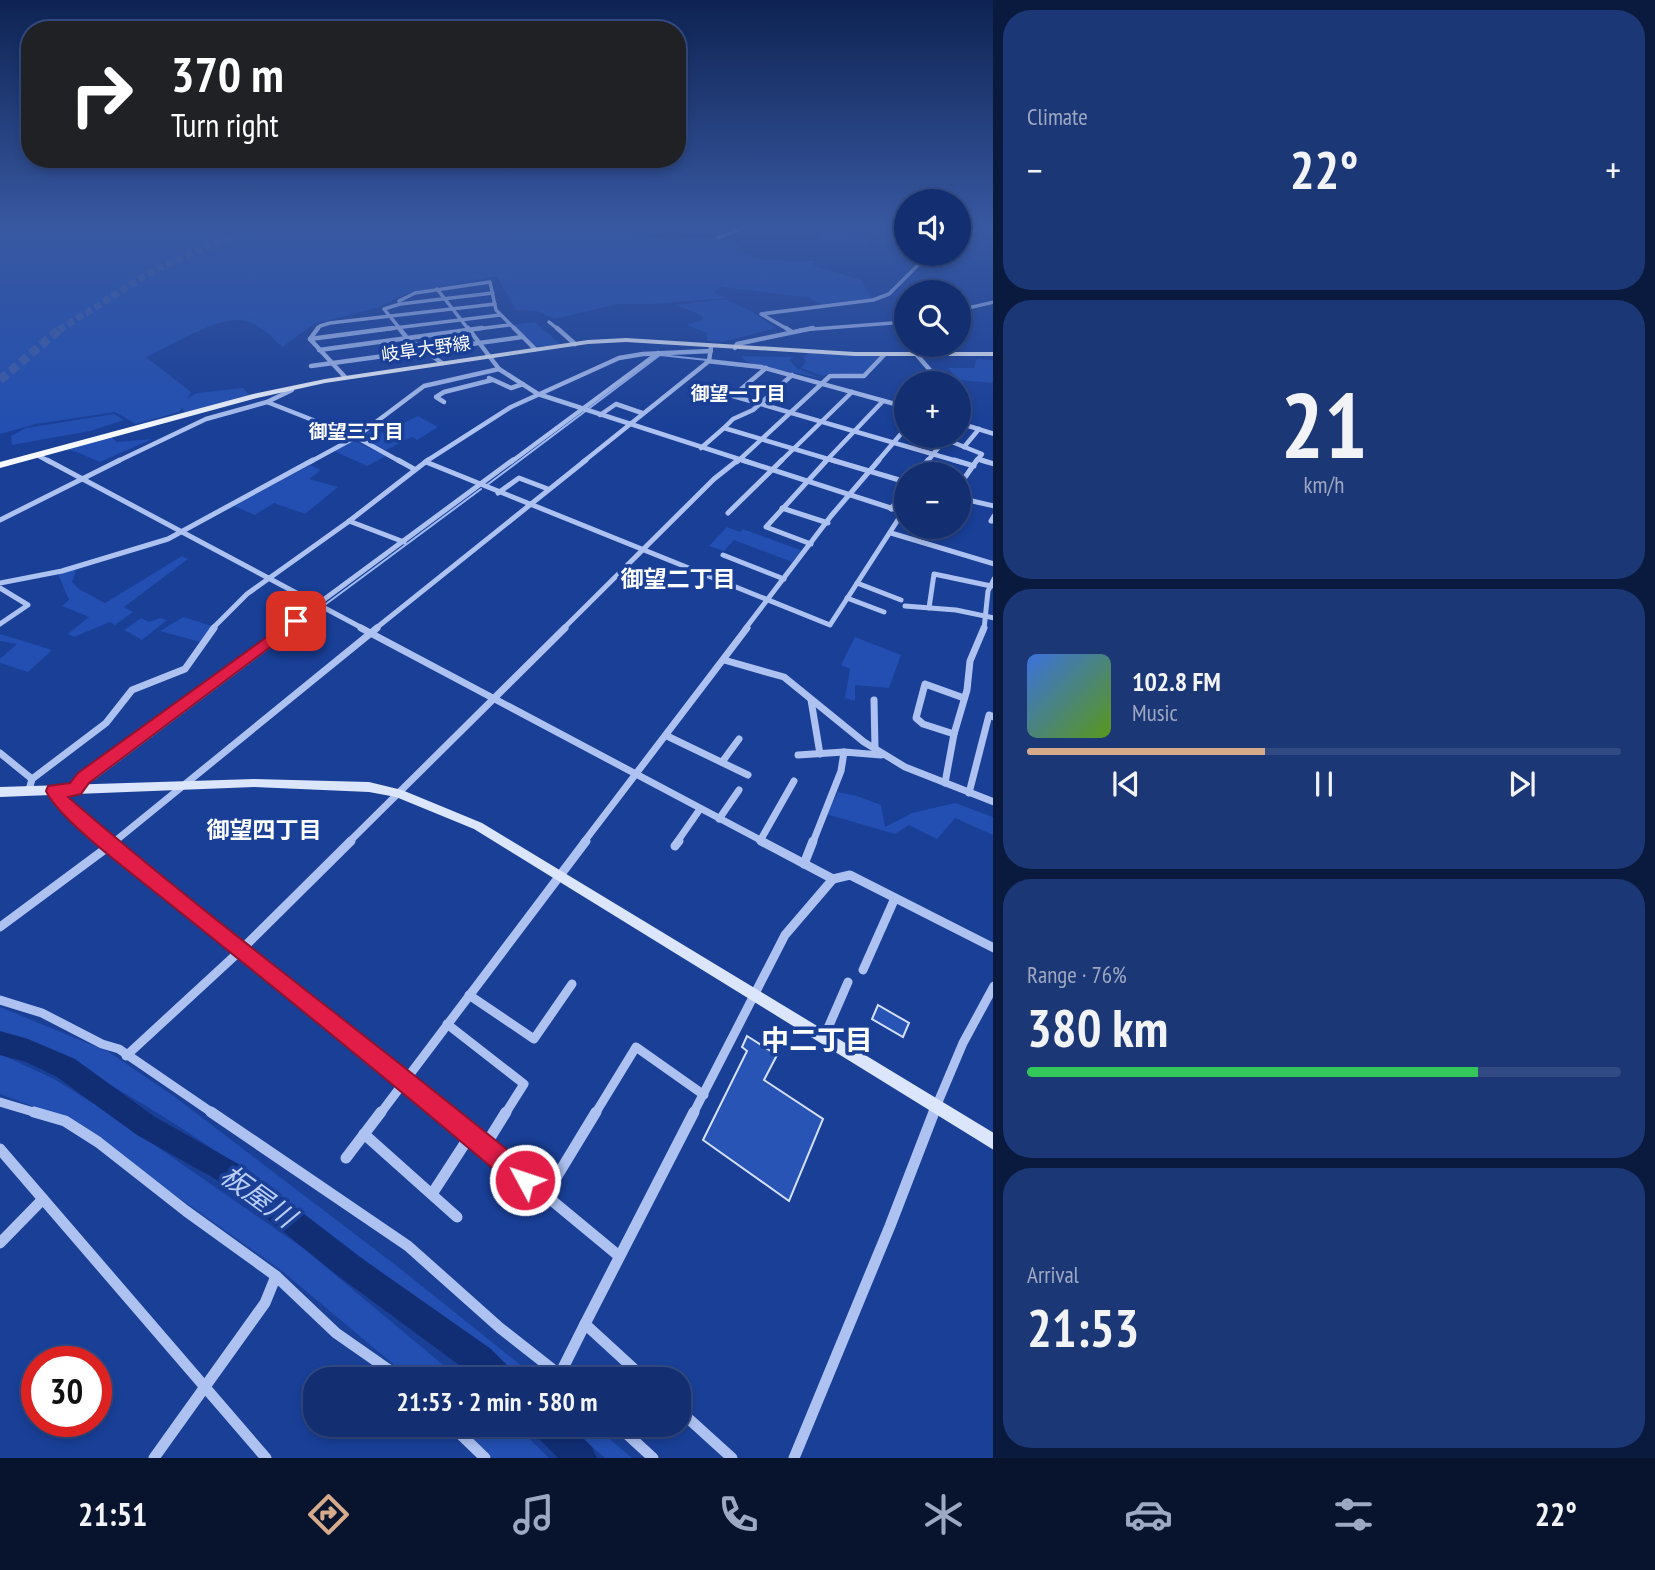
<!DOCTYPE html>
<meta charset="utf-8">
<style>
body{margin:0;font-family:"PT Sans Narrow","Noto Sans JP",sans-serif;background:#1c3776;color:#f1f3f6;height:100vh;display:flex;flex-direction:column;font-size:26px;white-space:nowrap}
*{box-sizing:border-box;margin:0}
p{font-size:23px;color:#9da9c3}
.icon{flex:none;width:38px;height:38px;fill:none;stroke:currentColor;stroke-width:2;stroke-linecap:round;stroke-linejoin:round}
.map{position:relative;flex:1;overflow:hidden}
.side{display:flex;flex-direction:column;gap:10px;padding:10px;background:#0a1a3e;width:662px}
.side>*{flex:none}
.guide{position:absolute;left:21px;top:21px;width:665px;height:147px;border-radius:28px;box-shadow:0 4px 10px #0003,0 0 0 2px #324a84;background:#202124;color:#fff;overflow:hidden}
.tools{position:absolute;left:894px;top:189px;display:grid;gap:14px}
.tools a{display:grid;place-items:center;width:77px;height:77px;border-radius:50%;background:#132f71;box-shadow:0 4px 10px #0003,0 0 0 2px #324a84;font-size:35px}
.speed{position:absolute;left:21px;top:1346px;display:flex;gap:14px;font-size:35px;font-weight:700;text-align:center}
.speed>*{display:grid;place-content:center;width:91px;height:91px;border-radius:50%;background:#132f71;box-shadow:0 4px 10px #0003,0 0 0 2px #324a84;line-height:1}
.speed .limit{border:10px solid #d22;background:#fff;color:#111}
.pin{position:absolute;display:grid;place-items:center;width:60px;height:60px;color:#fff;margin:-30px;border-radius:14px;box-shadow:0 4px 10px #0006}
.me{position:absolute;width:77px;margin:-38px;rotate:310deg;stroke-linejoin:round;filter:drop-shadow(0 0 5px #0008)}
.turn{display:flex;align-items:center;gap:24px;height:147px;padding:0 35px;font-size:32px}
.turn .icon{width:91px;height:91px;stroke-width:2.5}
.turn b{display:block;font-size:49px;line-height:60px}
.big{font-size:52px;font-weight:800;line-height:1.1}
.side .tile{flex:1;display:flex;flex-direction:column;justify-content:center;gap:10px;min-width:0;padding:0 24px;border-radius:28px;background:#1c3776}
.side .dial{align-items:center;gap:0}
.dial b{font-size:91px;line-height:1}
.song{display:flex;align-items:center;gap:21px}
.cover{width:84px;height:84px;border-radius:10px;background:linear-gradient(135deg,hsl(220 70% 55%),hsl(90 70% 35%))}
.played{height:7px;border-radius:4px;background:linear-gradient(90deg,#d6ab8b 40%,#324a84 40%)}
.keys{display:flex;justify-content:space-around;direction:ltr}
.heat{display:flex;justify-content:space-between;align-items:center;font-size:38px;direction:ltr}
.charge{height:10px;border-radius:5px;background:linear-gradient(90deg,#34c759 76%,#324a84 0)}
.trip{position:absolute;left:303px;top:1367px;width:388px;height:70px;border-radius:28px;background:#132f71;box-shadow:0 4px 10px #0003,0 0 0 2px #324a84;font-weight:800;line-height:70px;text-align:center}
.tabs{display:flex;height:112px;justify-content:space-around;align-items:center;background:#08132d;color:#9da9c3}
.tabs .icon{width:49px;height:49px}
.tabs .selected{color:#d6ab8b}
.tabs b{font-size:32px;color:#f1f3f6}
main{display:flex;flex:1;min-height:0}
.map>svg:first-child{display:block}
.green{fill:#224fb1}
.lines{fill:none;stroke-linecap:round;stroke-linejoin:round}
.stream-far1{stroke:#a0bbf3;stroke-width:2}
.stream{stroke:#a0bbf3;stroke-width:2.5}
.river{fill:#112e75;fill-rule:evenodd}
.building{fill:#2854b5;stroke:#d4e0fc;stroke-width:2}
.highway-tunnel-far1{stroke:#3c5ca7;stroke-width:7;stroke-dasharray:7 3.5;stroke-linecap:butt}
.highway-tunnel{stroke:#3c5ca7;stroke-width:9;stroke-dasharray:9 4.5;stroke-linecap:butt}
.street-far5{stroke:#adc2f1;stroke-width:3.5}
.street-far4{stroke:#adc2f1;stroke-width:4.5}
.street-far3{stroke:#adc2f1;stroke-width:5}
.street-far2{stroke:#adc2f1;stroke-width:7}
.street-far1{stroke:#adc2f1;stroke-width:9}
.street{stroke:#adc2f1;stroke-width:11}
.secondary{fill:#dbe5fb;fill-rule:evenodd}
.primary{fill:#f6f9ff;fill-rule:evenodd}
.route{fill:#e11d48;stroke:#92132f;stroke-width:2}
.labels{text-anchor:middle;stroke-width:7;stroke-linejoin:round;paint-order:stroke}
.far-street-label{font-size:18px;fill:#fff;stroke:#193f97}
.far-neighbourhood-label{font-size:19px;font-weight:bold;fill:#fff;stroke:#193f97}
.neighbourhood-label{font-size:23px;font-weight:bold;fill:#fff;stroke:#193f97}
.near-neighbourhood-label{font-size:28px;font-weight:bold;fill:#fff;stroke:#193f97}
.near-water-label{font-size:28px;font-style:italic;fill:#b9cdf7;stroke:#193f97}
</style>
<main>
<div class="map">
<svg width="994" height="1458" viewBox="0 0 994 1458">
<rect width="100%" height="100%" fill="#193f97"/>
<g class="green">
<path d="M0,226c34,0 67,7 100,0h530l-9,7c14,1 29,5 43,6 25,1 54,-7 76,8l-4,3 29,10 51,1 -4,4 49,15 11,19c-21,4 -50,14 -66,-5l1,3 -86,-10 -7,5 12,6 -72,6h-36l-64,15 -17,-8 -21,-1 -19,-34 -89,17 -29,14 -65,17 -32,23c-11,-12 -28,-28 -46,-27 -26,1 -65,26 -90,37l45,35 -4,7 10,-6 46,-5 8,9 -65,17 -4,-6 -3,4 -43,12 -21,-12 -79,12 -36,10z"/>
<path d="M827,226l28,2 -15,4 30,6 2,4 -4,4 -44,-3 -4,-6 1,-7z"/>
<path d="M725,299l27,13 24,16 -54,14 -15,-1v-8l-20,-8 15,-5 1,-4 -27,-11z"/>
<path d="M535,322l25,22 -26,3 -22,-22z"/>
<path d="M808,353l72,3 -18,19 -31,-2 -8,3 -22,-8 5,-6 -3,-5z"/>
<path d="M742,356l52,1 -5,3 9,9 25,10 -77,-17z"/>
<path d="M977,359l16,1v23l-34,-3 -11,-12h26z"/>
<path d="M114,414l10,6 -34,11 -78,14 -1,-9 15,-8z"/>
<path d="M418,416l20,11 -21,13 -5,-3 -26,13 -24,-12v-3l10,-5 10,3z"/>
<path d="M111,437l6,5 35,-3 -52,23 -26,-11 -12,-1z"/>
<path d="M353,440l33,16 -19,10 -33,-15z"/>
<path d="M310,465l11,5 -12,9 29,8 -33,27 -31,-11 -19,12 -21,-9z"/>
<path d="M727,527l13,5 3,-3 60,22 -11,11 -58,-22 -10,11 -15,-5z"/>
<path d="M182,556l6,3 -64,48 9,5 -18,13 -5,-3 -36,15 -6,-3 21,-17 -27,-11 7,-6 -11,-26 19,-6 -5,14 7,7 26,14z"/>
<path d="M183,617l29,9 -12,16 -40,-11z"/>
<path d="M141,618l8,4 11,-4 7,2 -25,20 -18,-10z"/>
<path d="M0,634l52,16 -24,22 -28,-9v-4l17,-15 -17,-3z"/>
<path d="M855,637l46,18 -12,33 -34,-3v16l-10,-3 5,-29 -9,-4z"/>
<path d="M838,792l19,4 24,9 4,22 27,-14 43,-10 38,14v18l-38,-17 -18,21 -28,-14 -14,9 -69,-20z"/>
<path d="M0,1007l109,45 66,45 218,166 145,116h-22l-29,-26c-111,-82 -218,-172 -336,-244 -48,-30 -100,-54 -151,-78z"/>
<path d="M0,1054l54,25 50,31 199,138 157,131h-49l-129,-108 -211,-150 -71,-27z"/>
<path d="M456,1425h59l34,33h-61z"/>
<path d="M567,1425h26l39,33h-27z"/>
</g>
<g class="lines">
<g class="stream-far1">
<path d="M487,485l173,-130 47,5"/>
<path d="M326,604l155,-115"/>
<path d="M292,629l26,-19"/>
</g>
<path class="stream" d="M95,778l200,-150"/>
<g class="river">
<path d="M0,1031l28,8 47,20 80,58 87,49 115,89 134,94 19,19 4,11h-36l-141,-104 -113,-91 -87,-49 -80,-58 -31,-15 -26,-7z"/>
<path d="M531,1424h38l23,23 5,11h-39l-23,-23z"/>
</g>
</g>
<g class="building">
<path d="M878,1005l31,18 -6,14 -31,-18z"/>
<path d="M747,1036l30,19 -13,25 59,39 -34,82 -86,-61 44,-89 -5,-4z"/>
</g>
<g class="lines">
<path class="highway-tunnel-far1" d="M59,330l92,-58 102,-46"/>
<path class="highway-tunnel" d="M0,380l61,-52"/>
<g class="street-far5">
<path d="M718,238l30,-12"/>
<path d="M959,240l23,-14"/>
<path d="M437,289l32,41"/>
<path d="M399,301l16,-8 75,-11 6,28 20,20"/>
<path d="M959,310l35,-8"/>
<path d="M549,322l10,8"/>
<path d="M317,330l3,-4 10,-3 165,-19"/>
<path d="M379,330l121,-15"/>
<path d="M401,330l-17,-21 16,-5 93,-11"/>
<path d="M469,330l40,-5"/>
<path d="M789,330l-28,-16 112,-14 16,-6 40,-40"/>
<path d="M800,330l106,-8"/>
</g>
<g class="street-far4">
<path d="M399,328l8,10 35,25"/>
<path d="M468,328l31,41 39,25 210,68"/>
<path d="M514,328l21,21"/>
<path d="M557,328l18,16"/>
<path d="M786,328l6,4"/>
<path d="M310,339l8,-11"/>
<path d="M735,348l2,-4 76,-16"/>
<path d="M319,350l163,-22"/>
<path d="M917,355l24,28"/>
<path d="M707,361l54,6 145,40"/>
<path d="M311,366l211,-29"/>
<path d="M766,368l-33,28 227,66"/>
<path d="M792,375l-39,35 -20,9 -9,9 114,34"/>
<path d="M345,377l-35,-38 83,-11"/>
<path d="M489,378l22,10 12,-4"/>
<path d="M292,390l-25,12 89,35 45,25"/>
<path d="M444,402l-8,-5 8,-5 48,-12"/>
<path d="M600,415l16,-11 26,9"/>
<path d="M959,423l35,11"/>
<path d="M937,436l45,18 -4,5"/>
<path d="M964,447l15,-18"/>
<path d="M701,448l23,-20"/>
<path d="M37,455l13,7"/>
<path d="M116,462l90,-43 61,-17"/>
<path d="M310,462l46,-25 68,-51 75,-17"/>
<path d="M425,462l86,-55 108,-49 24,-4 68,-3"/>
<path d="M511,462l147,-109"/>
<path d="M583,462l126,-101 2,-14"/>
<path d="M737,462l93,-86h34l20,-21"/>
<path d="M780,462l72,-70"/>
<path d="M825,462l58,-61"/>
<path d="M877,462l29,-34"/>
<path d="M927,462l18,-23"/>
<path d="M976,462l2,-3 9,3"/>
</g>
<g class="street-far3">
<path d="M47,460l317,169"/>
<path d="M398,460l16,9"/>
<path d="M832,460l74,22"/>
<path d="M954,460l20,6"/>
<path d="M981,460l13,4"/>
<path d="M426,462l404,163 73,-113 -161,-52"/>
<path d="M917,474l11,-14"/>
<path d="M959,486l18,-26"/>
<path d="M498,493l21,-15 29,11"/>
<path d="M959,498l35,8"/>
<path d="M782,508l46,15"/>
<path d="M891,509l15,-21"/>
<path d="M728,513l54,-53"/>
<path d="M994,516l-3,5h3"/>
<path d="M0,520l120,-60"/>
<path d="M349,521l55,21"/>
<path d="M891,533l103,31"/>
<path d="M811,544l-45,-17 61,-67"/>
<path d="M723,555l61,24"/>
<path d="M0,583l62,-12 106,-32 145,-79"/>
<path d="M857,583l44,17"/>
<path d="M0,588l28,17 -28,19"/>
<path d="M847,598l37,14"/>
<path d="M905,606l51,4 38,8"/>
<path d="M929,608l5,-34 57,12"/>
<path d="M212,629l35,-35 101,-72 80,-62"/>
<path d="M284,629l229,-169"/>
<path d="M375,629l211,-169"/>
<path d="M563,629l151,-150 24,-19"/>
<path d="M745,629l86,-113 48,-56"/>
<path d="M984,629l4,-38 6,-12"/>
</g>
<g class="street-far2">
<path d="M361,628l403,214"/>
<path d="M724,660l60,17 80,65 41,25 89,35"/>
<path d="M811,700l9,54"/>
<path d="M874,700l1,48"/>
<path d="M954,734l-31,-10 -7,-6 9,-34 39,14"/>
<path d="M667,736l81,39"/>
<path d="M0,753l32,26"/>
<path d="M798,755l46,-3"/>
<path d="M722,762l17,-23"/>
<path d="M945,783l9,-49 13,-44 3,-29 14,-33"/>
<path d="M75,789l8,-11 204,-150"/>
<path d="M29,790l3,-11 74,-56 26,-33 53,-21 29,-41"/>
<path d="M54,791l3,7 51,44"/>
<path d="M969,793l20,-78 5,2"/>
<path d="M719,819l20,-29"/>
<path d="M760,841l34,-60"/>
<path d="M114,842l263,-214"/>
<path d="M349,842l216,-214"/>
<path d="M584,842l163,-214"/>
<path d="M677,842l23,-33"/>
<path d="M813,842l28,-71 3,-19 37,3"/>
</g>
<g class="street-far1">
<path d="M106,841l341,273"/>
<path d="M761,841l72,38 17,-4 144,73"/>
<path d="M675,846l4,-5"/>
<path d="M804,864l9,-23"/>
<path d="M0,927l116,-86"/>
<path d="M863,970l32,-72"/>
<path d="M469,995l65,44 38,-55"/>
<path d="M0,1000l42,13 60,31 17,5 95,65"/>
<path d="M447,1024l77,60 -19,30"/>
<path d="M824,1037l24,-55"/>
<path d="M126,1056l115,-106 110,-109"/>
<path d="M0,1102l40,12"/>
<path d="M380,1114l206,-273"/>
<path d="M595,1114l41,-67 68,48"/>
<path d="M693,1114l92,-179 48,-56"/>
<path d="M933,1114l30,-71 31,-57"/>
</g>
<g class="street">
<path d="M34,1112l31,9 33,21 88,69 90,65 60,57 66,46"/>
<path d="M211,1112l197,134 92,82 65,51"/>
<path d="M445,1112l174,144"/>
<path d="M364,1134l93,83"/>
<path d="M485,1146l21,-34"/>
<path d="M0,1149l266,309"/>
<path d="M346,1158l35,-46"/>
<path d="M432,1194l39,-60"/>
<path d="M545,1196l51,-84"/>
<path d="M0,1243l43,-44"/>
<path d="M560,1374l25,-50"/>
<path d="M645,1379l-60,-55 109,-212"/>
<path d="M679,1410l53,48"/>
<path d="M450,1424l35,34"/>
<path d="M616,1424l37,34"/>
<path d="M154,1458l111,-155 11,-27"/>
<path d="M794,1458l96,-232 44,-114"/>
</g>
<path class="secondary" d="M254,779l115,3 33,8 80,33 512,310v17l-520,-321 -78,-32 -27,-5 -115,-5 -254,10v-10z"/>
<path class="primary" d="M626,338l229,14h139v4h-139l-229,-14 -38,2 -263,39 -68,15 -257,70v-6l253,-68 72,-15 263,-39z"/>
</g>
<linearGradient id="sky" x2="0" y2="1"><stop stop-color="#0e2353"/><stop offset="0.53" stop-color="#3858a1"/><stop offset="1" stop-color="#3858a1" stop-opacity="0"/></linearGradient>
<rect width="994" height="430" fill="url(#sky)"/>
<path class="route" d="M296,616l5,1v7l-212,159 -8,11 -13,3c150,130 312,247 465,374l4,9 -4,8 -8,4 -9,-4c-112,-95 -226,-188 -341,-280 -30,-25 -115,-86 -129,-117l2,-5 22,-3 8,-10z"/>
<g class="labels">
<g class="far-street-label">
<text transform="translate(426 349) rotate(-8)" y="6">岐阜大野線</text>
</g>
<g class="far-neighbourhood-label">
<text x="738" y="400">御望一丁目</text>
<text x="356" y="438">御望三丁目</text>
</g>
<g class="neighbourhood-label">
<text x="678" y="587">御望二丁目</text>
<text x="264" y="838">御望四丁目</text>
</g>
<g class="near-neighbourhood-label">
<text x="817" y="1050">中二丁目</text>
</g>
<g class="near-water-label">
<text transform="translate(258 1196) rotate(36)" y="10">板屋川</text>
</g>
</g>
</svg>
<div class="tools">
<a><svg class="icon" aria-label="sound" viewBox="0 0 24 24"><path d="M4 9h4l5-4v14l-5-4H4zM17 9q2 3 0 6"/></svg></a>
<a><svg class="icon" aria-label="search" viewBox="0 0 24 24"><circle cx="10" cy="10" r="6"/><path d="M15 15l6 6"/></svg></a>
<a>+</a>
<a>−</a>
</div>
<div class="speed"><div class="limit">30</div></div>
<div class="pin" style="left:296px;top:621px;background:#d93025"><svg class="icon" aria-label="arrive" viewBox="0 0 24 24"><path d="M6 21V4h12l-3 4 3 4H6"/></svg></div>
<svg class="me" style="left:525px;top:1180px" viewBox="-20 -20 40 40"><circle r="17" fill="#e11d48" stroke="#fff" stroke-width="3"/><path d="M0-11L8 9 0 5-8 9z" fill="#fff"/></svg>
<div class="trip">21:53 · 2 min · 580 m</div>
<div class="guide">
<div class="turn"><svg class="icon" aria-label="right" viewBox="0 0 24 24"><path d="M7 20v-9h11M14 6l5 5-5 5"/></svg><div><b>370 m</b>Turn right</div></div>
</div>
</div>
<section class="side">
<div class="tile"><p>Climate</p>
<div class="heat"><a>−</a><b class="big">22°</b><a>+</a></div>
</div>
<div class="tile dial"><b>21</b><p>km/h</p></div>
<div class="tile">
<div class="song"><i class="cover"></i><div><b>102.8 FM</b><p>Music</p></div></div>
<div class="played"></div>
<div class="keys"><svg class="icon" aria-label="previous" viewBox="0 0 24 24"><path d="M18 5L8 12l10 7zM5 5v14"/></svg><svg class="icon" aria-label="pause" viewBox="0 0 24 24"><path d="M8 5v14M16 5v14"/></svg><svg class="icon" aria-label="next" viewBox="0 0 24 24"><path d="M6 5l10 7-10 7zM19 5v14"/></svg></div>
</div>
<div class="tile"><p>Range · 76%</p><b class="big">380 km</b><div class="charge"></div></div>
<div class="tile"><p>Arrival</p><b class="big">21:53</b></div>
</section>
</main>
<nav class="tabs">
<b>21:51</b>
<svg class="icon selected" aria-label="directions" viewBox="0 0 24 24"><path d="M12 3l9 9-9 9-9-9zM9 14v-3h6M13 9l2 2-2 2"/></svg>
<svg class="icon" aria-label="music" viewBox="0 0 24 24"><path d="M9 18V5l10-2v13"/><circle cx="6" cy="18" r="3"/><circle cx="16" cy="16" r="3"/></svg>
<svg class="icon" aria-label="phone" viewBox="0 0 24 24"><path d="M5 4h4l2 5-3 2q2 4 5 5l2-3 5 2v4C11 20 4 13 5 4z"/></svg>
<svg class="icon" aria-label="climate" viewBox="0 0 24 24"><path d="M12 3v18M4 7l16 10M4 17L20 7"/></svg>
<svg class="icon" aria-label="car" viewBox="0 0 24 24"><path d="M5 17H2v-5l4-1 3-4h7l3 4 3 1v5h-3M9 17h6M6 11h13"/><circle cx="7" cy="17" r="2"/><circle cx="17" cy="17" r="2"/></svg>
<svg class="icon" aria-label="filters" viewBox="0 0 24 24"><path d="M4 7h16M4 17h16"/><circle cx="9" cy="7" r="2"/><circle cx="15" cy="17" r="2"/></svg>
<b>22°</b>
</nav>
